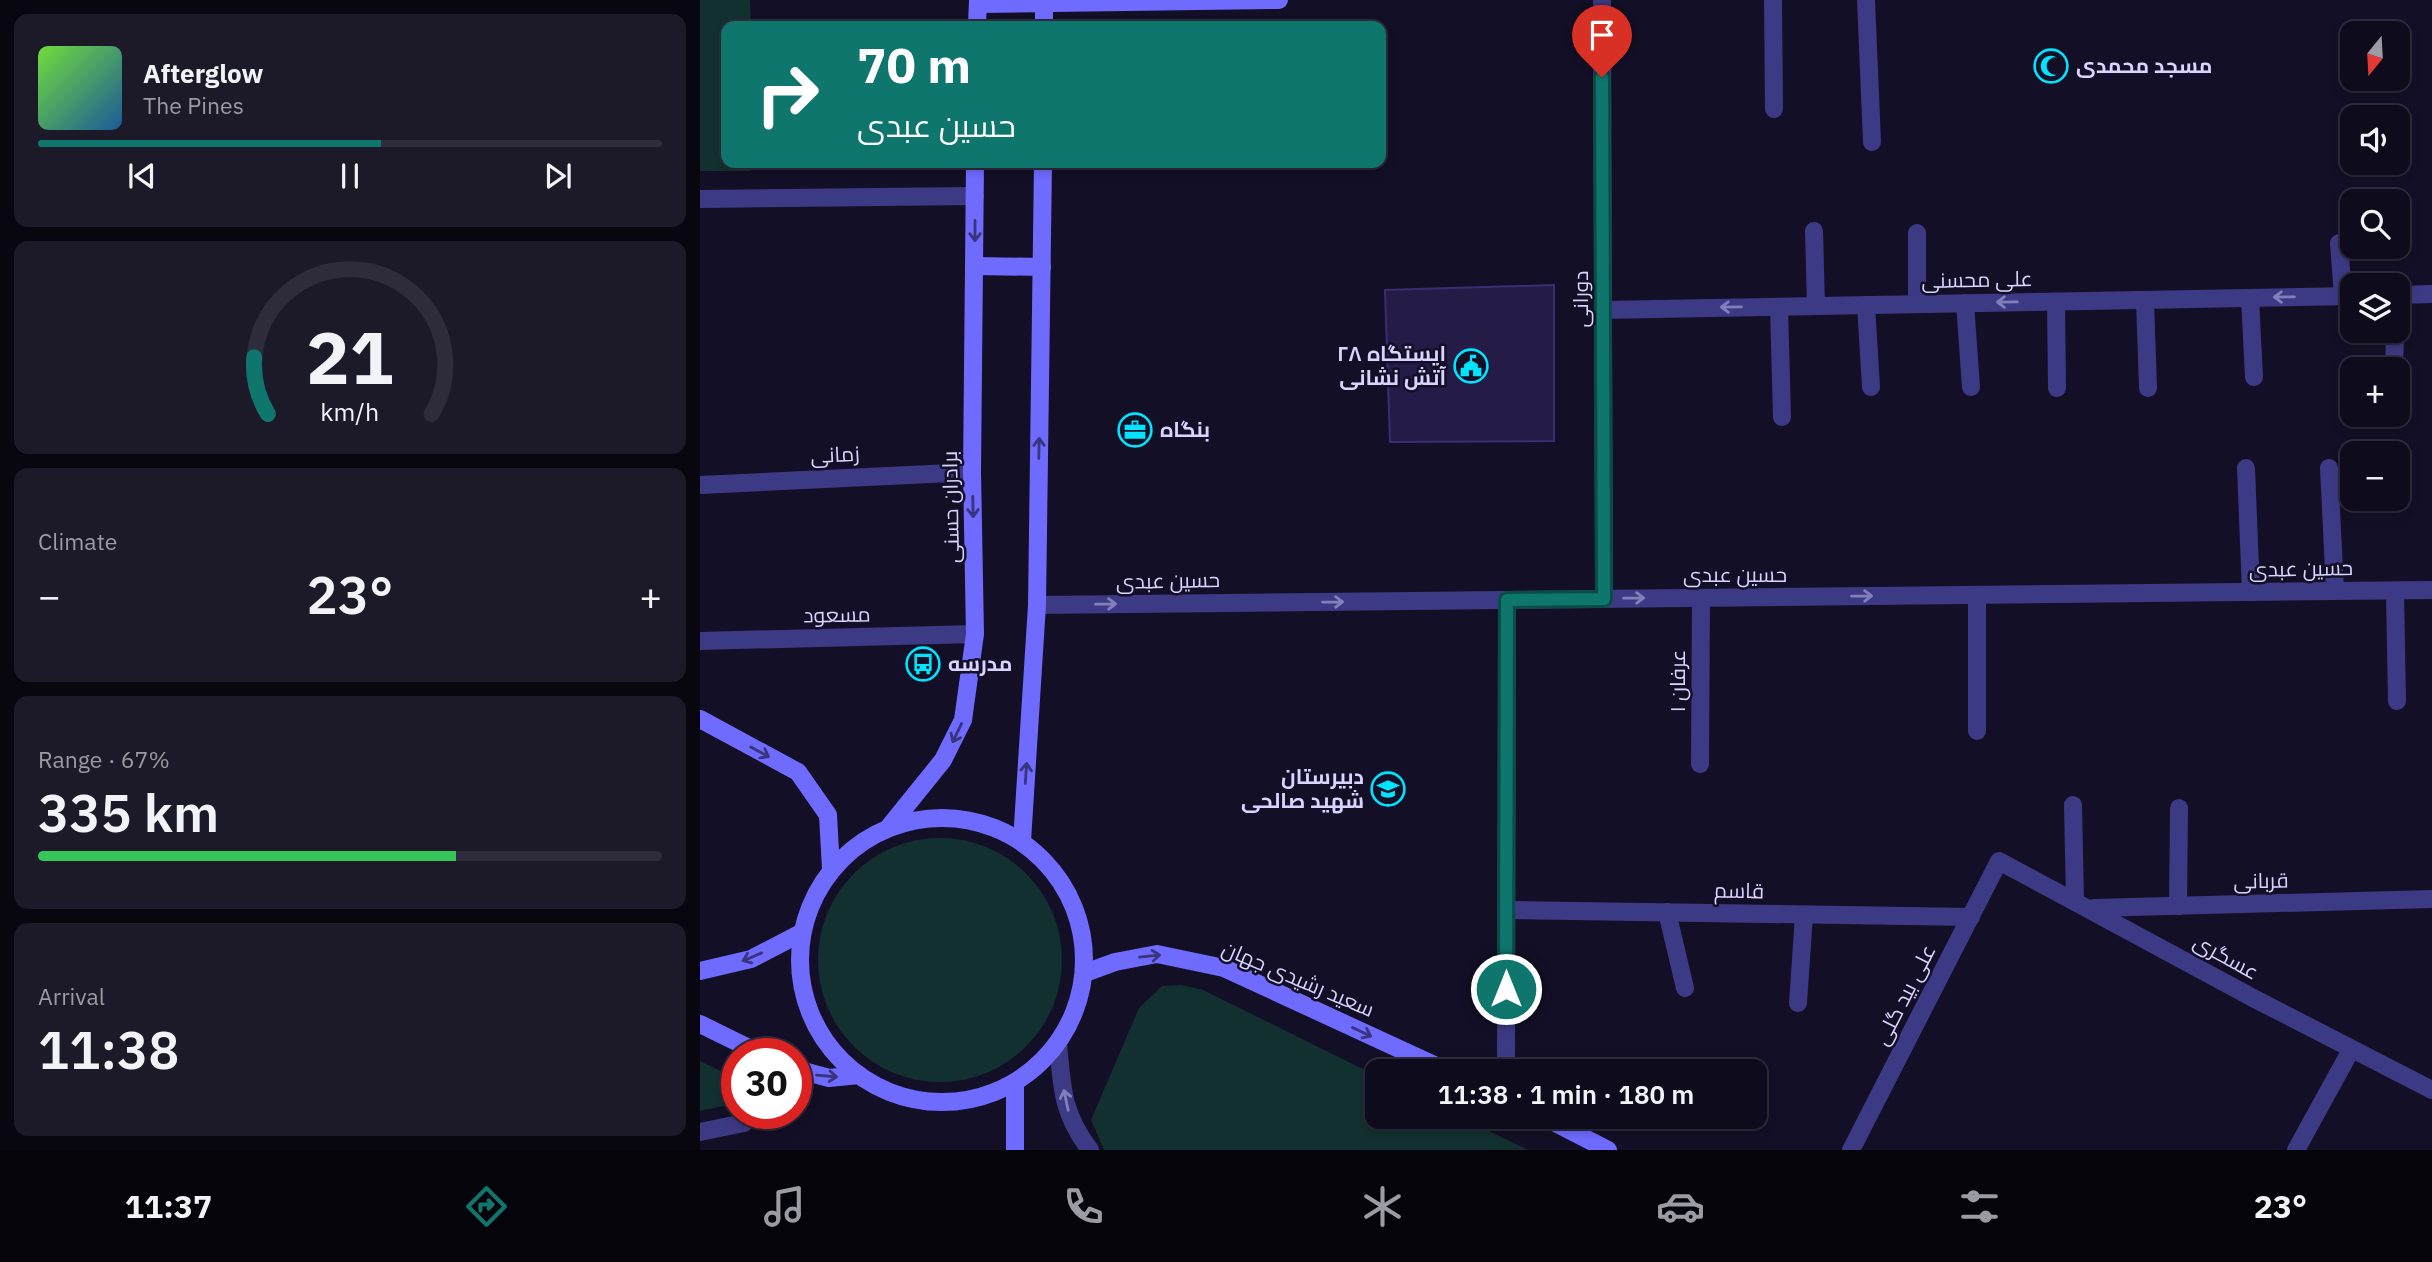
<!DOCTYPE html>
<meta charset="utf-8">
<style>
body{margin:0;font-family:"IBM Plex Sans",Cairo,sans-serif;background:#1c1929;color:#f1f3f6;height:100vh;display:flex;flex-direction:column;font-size:26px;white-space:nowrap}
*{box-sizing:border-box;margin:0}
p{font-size:23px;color:#9b9ba3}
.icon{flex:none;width:38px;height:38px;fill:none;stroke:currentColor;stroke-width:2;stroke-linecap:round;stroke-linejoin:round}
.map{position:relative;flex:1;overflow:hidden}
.drawer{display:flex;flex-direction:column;gap:14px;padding:14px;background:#08060f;width:700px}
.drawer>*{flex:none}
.top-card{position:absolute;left:21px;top:21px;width:665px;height:147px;border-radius:14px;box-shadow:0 4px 10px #0003,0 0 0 2px #2e2b3b;background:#0f766e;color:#fff;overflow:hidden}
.needle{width:46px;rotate:198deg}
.fabs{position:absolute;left:1640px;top:21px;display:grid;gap:14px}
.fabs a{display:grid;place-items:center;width:70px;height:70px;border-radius:14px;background:#0e0b1c;box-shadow:0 4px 10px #0003,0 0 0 2px #2e2b3b;font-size:35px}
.speed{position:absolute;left:21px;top:1038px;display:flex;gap:14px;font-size:35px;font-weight:700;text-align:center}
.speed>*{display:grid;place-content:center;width:91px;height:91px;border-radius:50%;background:#0e0b1c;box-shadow:0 4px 10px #0003,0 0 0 2px #2e2b3b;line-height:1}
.speed .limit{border:10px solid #d22;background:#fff;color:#111}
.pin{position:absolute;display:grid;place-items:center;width:60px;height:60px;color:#fff;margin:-72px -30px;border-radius:50% 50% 50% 0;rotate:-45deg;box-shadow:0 0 7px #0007}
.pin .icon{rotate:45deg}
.me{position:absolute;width:77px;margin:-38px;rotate:0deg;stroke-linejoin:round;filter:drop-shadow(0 0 5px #0008)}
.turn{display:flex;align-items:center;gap:24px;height:147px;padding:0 21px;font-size:32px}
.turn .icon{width:91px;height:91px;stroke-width:2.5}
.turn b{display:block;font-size:49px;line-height:60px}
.big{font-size:52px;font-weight:600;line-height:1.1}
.drawer .tile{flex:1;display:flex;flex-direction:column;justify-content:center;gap:10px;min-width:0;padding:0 24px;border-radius:14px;background:#1c1929}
.drawer .dial{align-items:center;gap:0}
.dial svg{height:182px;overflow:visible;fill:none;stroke:#2e2b3b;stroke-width:7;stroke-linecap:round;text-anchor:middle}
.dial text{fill:#f1f3f6;stroke:none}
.song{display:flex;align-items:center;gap:21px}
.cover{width:84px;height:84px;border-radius:10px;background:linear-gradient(135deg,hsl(100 70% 55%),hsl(210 70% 35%))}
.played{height:7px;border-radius:4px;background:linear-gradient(90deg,#0f766e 55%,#2e2b3b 55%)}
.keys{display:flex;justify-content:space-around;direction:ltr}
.heat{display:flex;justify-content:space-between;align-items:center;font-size:38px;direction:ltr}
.charge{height:10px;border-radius:5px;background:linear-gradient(90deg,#34c759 67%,#2e2b3b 0)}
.trip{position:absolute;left:665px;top:1059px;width:402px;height:70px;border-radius:14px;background:#0e0b1c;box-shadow:0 4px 10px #0003,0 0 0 2px #2e2b3b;font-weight:600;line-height:70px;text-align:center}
.tabs{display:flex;height:112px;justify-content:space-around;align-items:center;background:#06040b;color:#9b9ba3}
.tabs .icon{width:49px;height:49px}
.tabs .current{color:#0f766e}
.tabs b{font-size:32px;color:#f1f3f6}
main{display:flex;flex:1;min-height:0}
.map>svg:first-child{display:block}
.green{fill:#12302f}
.building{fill:#241b47;stroke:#3b2d73;stroke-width:2}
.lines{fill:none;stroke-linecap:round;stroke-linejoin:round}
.street{stroke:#3d3a85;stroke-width:18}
.secondary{stroke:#6f6bff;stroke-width:18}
.oneway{stroke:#38347d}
.oneway2{stroke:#837fbc}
.route-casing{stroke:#0a4d48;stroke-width:18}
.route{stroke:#0f766e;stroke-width:12}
.labels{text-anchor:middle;stroke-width:5;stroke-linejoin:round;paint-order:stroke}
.poi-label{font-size:21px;font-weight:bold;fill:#d9d4ff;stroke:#130f26;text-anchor:start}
.street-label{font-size:21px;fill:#d9d4ff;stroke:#130f26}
</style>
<main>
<section class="drawer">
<div class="tile">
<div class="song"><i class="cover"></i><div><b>Afterglow</b><p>The Pines</p></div></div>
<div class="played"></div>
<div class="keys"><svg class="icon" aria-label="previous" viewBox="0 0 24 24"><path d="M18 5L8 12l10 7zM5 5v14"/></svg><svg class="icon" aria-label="pause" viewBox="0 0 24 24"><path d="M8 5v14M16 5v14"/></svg><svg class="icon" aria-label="next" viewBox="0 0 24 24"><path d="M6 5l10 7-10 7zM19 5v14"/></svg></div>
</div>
<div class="tile dial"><svg viewBox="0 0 100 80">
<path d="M14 69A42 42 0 1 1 86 69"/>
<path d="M14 69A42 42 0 0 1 8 44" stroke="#0f766e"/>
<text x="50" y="56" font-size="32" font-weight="700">21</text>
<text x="50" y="72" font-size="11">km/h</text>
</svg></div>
<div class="tile"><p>Climate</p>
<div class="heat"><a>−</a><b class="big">23°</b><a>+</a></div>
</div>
<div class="tile"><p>Range · 67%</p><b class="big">335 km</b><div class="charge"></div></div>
<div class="tile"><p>Arrival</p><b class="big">11:38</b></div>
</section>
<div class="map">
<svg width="1732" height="1150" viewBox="0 0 1732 1150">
<rect width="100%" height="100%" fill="#130f26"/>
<g class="green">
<path d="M0,0h50l1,26h-25v137h25v8h-51z"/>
<circle cx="240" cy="960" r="122"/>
<path d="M481,985l22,5 174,86v40l83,1 68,33h-424l-13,-30 48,-112 23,-22z"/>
<path d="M0,1061l37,18v24l-37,8z"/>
</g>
<path class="building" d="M854,285v156l-164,1 -5,-152z"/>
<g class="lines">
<g class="street">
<path d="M902,0l2,599"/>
<path d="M1073,0l1,109"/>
<path d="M1166,0l6,142"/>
<path d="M0,199l275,-3"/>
<path d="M1114,231l2,75"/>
<path d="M1217,233v71"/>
<path d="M1639,243l4,53"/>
<path d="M1698,295l34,-1"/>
<path d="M1550,298l4,79"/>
<path d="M1445,300l3,88"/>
<path d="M1356,302l1,86"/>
<path d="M1265,303l6,84"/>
<path d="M1166,305l5,82"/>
<path d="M1079,307l3,110"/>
<path d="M903,310l749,-14"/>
<path d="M1694,369l1,-38"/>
<path d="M1546,468l5,124"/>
<path d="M1629,468l6,123"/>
<path d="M0,485l272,-13"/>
<path d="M1695,591l2,110"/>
<path d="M1277,595v136"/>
<path d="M337,605l1395,-15"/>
<path d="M0,641l275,-7"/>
<path d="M1000,764l1,-166"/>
<path d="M1373,805l2,96"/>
<path d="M1478,906l1,-98"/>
<path d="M1394,908l338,-9"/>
<path d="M806,910l465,7"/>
<path d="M967,912l18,76"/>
<path d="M1098,1003l6,-88"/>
<path d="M358,1043c4,45 4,70 32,107"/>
<path d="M806,1071l1,-471"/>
<path d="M0,1132l44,-9"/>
<path d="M1151,1150l148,-289 256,138 177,91"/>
<path d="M1596,1150l55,-100"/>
</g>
<g class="secondary">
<path d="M278,4l301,-4"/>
<path d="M277,26l1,-26"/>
<path d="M344,26v-26"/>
<path d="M275,266l67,1"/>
<path d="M0,719l98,53 30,43 3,54"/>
<circle cx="242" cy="960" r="142"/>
<path d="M189,827l54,-67 20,-40 12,-86 -3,-162 3,-309"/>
<path d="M322,841l15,-236 6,-442"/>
<path d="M0,971l51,-12 50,-26"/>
<path d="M385,973l30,-11 42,-8 67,14 223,103"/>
<path d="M0,1024l61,30"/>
<path d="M96,1069l33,9 30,-3"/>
<path d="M842,1116l66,34"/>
<path d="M315,1150v-67"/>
</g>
</g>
<defs><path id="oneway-shaft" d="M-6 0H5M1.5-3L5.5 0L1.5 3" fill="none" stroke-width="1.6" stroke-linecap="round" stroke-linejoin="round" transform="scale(1.75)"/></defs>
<g class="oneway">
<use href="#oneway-shaft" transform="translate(275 231) rotate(90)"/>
<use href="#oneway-shaft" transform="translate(339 448) rotate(-89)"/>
<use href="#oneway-shaft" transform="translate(273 507) rotate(89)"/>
<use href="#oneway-shaft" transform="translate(257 733) rotate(116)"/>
<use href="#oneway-shaft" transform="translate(60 752) rotate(28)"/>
<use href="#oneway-shaft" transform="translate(326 773) rotate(-86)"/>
<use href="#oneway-shaft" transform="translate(450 956) rotate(-6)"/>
<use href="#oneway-shaft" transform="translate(52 957) rotate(157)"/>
<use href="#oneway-shaft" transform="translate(662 1032) rotate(25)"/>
<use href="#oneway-shaft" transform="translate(127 1076) rotate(5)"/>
</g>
<g class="oneway2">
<use href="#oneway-shaft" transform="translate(1584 297) rotate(179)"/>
<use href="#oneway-shaft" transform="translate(1307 302) rotate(179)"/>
<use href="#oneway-shaft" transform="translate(1031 307) rotate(179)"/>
<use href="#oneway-shaft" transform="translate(1162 596) rotate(-1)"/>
<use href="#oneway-shaft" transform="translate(934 598) rotate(-1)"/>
<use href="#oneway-shaft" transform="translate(633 602) rotate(-1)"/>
<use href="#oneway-shaft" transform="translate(406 604) rotate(-1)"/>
<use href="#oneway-shaft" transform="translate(366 1100) rotate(-102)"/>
</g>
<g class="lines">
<defs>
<path id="route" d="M806,989l1,-389 97,-1 -2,-522"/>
</defs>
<use href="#route" class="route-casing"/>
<use href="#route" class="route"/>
</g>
<defs>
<symbol id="mosque-ring" viewBox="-11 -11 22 22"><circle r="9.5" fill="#130f26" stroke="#00e5ff" stroke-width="1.5"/><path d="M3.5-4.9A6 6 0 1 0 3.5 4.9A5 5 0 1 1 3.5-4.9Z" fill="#00e5ff"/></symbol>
<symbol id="civic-ring" viewBox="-11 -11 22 22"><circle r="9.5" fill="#130f26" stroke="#00e5ff" stroke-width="1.5"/><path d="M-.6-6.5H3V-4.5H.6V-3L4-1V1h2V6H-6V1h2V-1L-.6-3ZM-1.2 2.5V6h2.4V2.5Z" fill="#00e5ff"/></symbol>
<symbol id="office-ring" viewBox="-11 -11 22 22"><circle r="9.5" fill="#130f26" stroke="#00e5ff" stroke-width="1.5"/><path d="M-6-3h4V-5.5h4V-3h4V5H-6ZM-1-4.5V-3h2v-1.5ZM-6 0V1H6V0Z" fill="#00e5ff"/></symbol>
<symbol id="bus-ring" viewBox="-11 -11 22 22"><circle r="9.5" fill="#130f26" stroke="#00e5ff" stroke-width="1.5"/><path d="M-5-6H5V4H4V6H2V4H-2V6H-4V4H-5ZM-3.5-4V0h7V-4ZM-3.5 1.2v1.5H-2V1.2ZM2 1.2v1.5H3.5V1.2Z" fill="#00e5ff"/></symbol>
<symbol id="school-ring" viewBox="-11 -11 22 22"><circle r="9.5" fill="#130f26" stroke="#00e5ff" stroke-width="1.5"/><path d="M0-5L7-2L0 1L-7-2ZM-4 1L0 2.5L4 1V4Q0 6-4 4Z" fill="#00e5ff"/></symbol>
</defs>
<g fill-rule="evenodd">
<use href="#mosque-ring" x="1332" y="47" width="38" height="38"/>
<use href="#civic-ring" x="752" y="347" width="38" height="38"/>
<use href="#office-ring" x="416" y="411" width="38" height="38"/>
<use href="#bus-ring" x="204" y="645" width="38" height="38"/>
<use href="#school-ring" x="669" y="770" width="38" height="38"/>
</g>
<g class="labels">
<g class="poi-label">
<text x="1376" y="73">مسجد محمدی</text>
<text x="746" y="361" text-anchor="end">ایستگاه ۲۸<tspan x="746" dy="24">آتش نشانی</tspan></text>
<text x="460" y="437">بنگاه</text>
<text x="248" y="671">مدرسه</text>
<text x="664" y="784" text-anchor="end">دبیرستان<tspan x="664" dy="24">شهید صالحی</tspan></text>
</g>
<g class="street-label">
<text transform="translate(1277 280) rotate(-1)" y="7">علی محسنی</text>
<text transform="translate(881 299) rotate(-90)" y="7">دورانی</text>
<text transform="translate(135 455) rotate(-3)" y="7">زمانی</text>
<text transform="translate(251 507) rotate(-91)" y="7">برادران حسنی</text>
<text transform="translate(1601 569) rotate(-1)" y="7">حسین عبدی</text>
<text x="1035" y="582">حسین عبدی</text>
<text transform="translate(468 581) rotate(-1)" y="7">حسین عبدی</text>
<text transform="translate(137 615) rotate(-1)" y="7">مسعود</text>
<text transform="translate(978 681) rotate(-90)" y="7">عرفان ۱</text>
<text transform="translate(1561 881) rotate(-1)" y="7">قربانی</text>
<text transform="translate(1039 891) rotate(1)" y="7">قاسم</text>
<text transform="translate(1526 957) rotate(29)" y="7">عسگری</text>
<text transform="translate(598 979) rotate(23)" y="7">سعید رشیدی جهان</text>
<text transform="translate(1205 995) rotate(-63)" y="7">علی بید گلی</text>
</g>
</g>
</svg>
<div class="fabs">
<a><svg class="needle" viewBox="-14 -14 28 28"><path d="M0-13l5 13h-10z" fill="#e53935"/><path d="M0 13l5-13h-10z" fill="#9b9ba3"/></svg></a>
<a><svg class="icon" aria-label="sound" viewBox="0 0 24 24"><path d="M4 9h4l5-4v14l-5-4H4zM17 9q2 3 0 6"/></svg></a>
<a><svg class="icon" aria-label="search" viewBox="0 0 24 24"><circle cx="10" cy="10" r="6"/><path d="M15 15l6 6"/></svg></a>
<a><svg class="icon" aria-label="layers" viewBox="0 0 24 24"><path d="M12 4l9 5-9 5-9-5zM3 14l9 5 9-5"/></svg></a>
<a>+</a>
<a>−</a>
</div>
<div class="speed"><div class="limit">30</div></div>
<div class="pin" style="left:902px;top:77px;background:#d93025"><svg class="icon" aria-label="arrive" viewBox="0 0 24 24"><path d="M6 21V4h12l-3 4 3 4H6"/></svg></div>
<svg class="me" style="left:806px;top:989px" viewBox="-20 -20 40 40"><circle r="17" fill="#0f766e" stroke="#fff" stroke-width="3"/><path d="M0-11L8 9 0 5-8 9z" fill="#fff"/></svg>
<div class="trip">11:38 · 1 min · 180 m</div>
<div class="top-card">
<div class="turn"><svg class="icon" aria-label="right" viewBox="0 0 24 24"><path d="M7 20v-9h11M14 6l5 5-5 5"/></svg><div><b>70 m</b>حسین عبدی</div></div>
</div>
</div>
</main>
<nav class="tabs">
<b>11:37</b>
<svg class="icon current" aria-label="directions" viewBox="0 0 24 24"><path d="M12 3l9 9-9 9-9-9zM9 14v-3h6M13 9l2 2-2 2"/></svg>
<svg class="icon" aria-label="music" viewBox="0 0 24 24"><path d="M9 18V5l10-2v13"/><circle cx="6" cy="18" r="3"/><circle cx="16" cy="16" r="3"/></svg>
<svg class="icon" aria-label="phone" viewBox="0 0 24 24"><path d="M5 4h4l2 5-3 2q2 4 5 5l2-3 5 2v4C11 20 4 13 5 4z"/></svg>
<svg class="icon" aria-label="climate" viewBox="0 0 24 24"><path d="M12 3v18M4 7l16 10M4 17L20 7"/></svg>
<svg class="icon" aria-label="car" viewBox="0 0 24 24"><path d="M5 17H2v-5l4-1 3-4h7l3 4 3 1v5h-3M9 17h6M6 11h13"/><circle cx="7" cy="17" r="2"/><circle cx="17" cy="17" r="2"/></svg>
<svg class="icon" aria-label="filters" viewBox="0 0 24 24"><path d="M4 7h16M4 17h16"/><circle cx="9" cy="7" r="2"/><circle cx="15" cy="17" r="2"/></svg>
<b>23°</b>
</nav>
